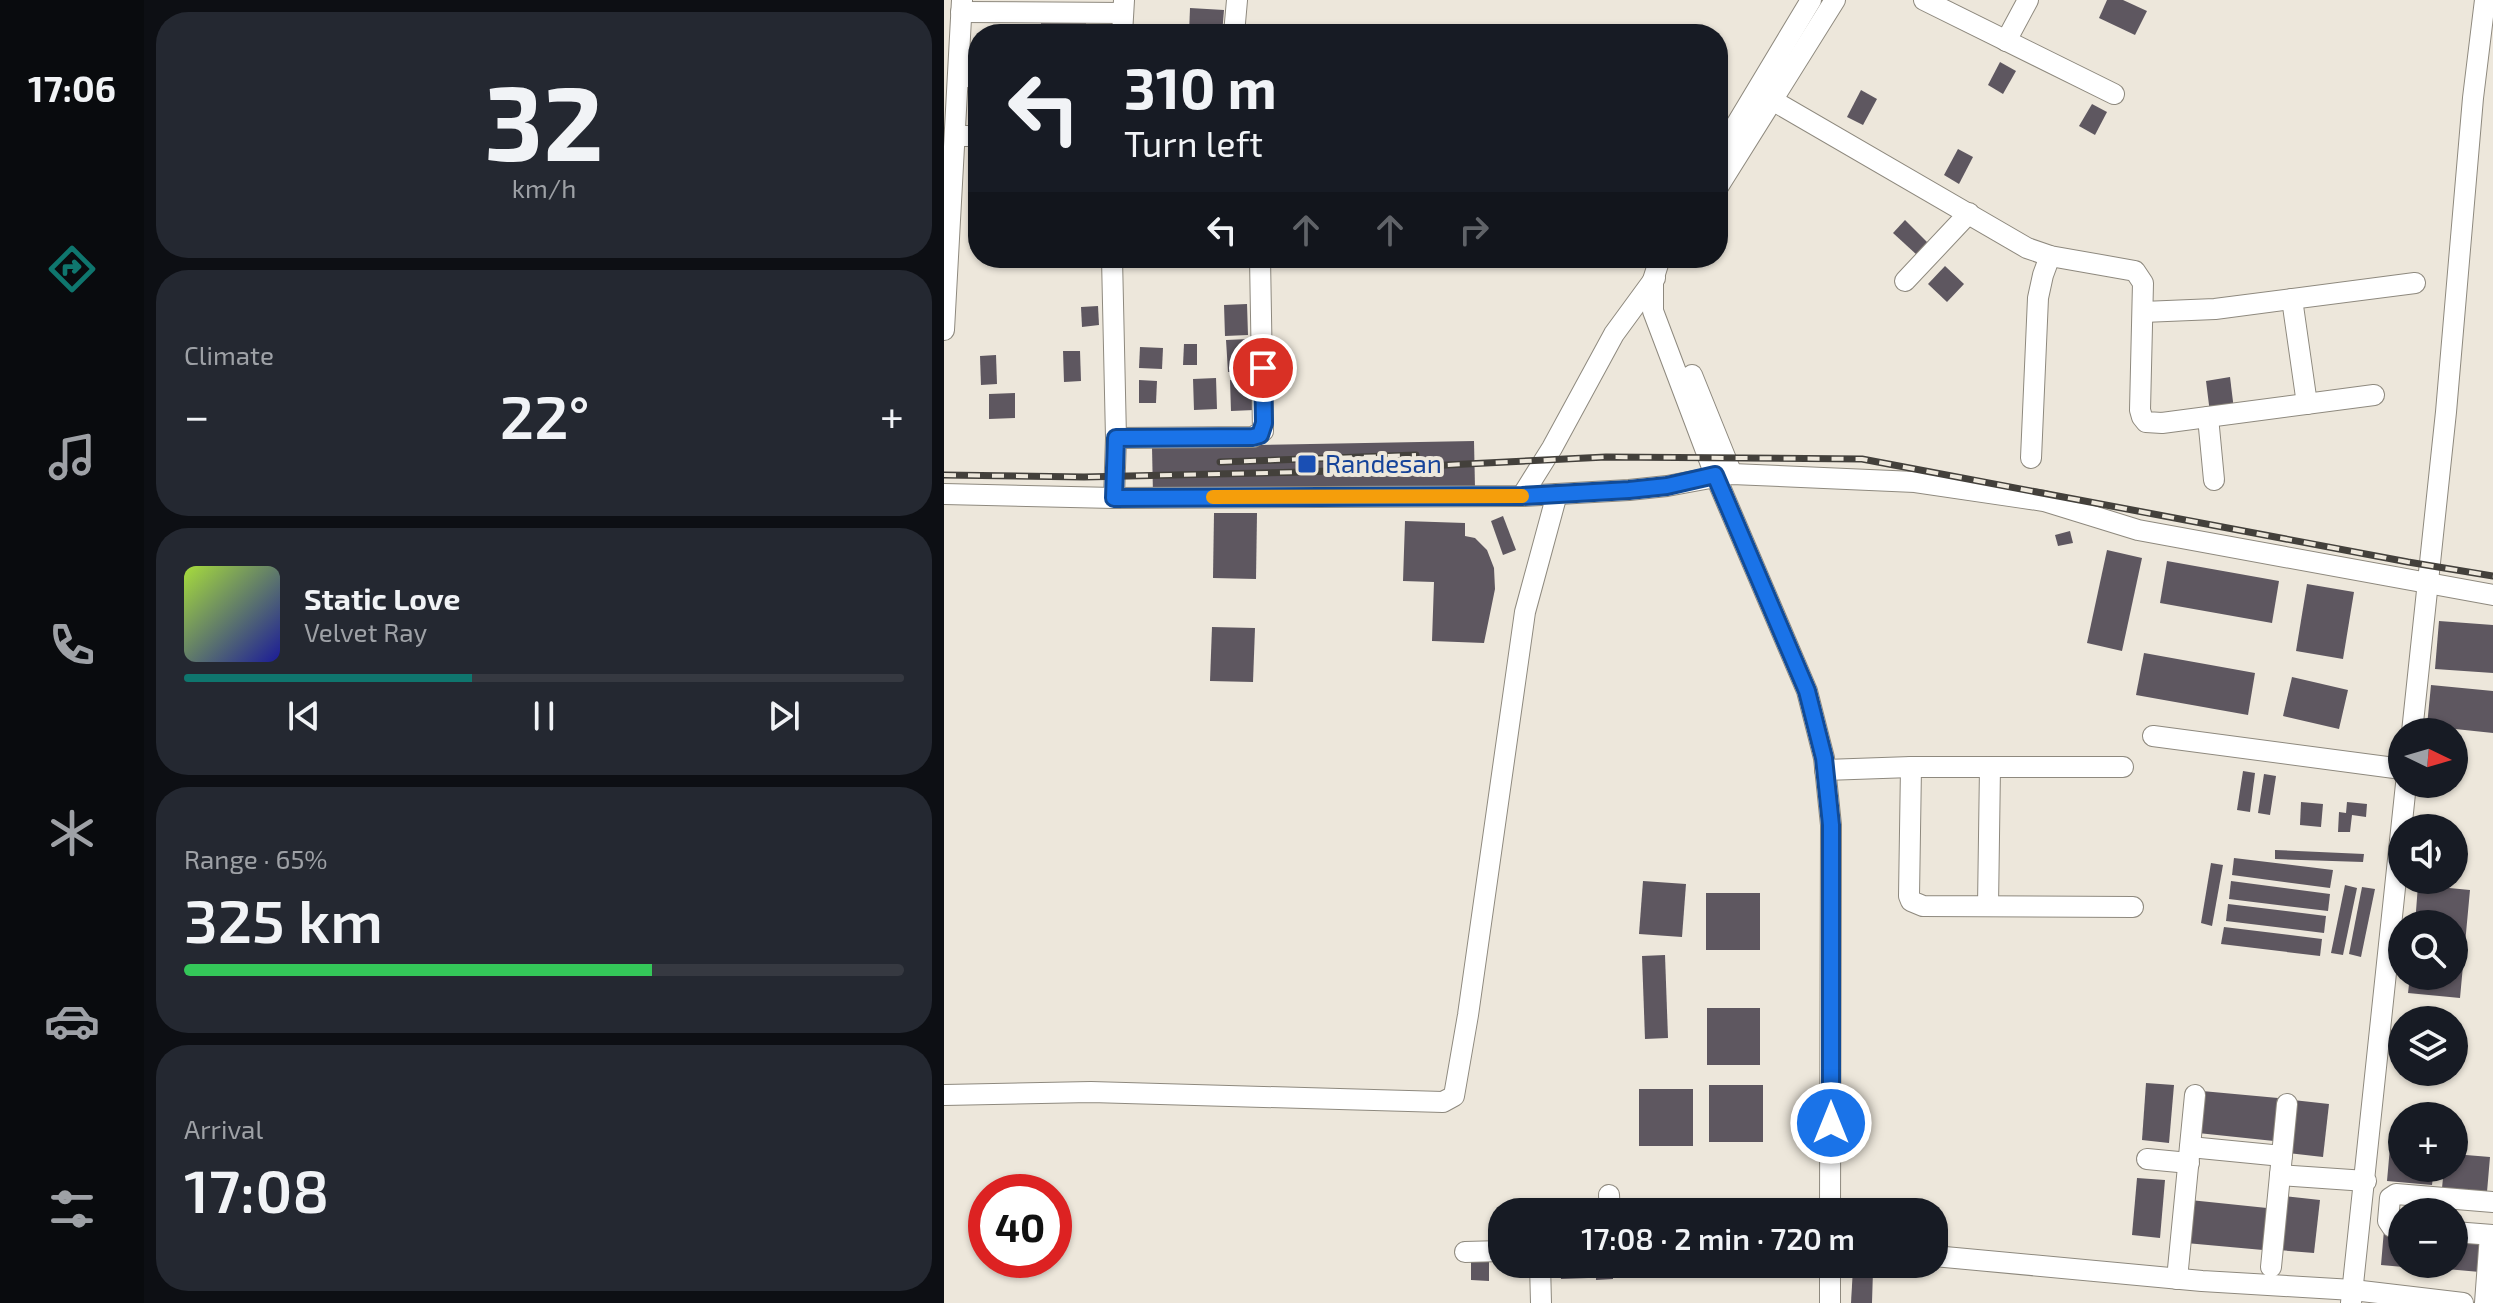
<!DOCTYPE html>
<meta charset="utf-8">
<style>
body{margin:0;font-family:"Exo 2",sans-serif;background:#242831;color:#f1f3f6;height:100vh;display:flex;flex-direction:column;font-size:30px;white-space:nowrap}
*{box-sizing:border-box;margin:0}
p{font-size:26px;color:#9ea1a6}
.icon{flex:none;width:44px;height:44px;fill:none;stroke:currentColor;stroke-width:2;stroke-linecap:round;stroke-linejoin:round}
.map{position:relative;flex:1;overflow:hidden}
.panel{display:flex;flex-direction:column;gap:12px;padding:12px;background:#0d0f14;width:800px}
.panel>*{flex:none}
.banner{position:absolute;left:24px;top:24px;width:760px;height:244px;border-radius:32px;box-shadow:0 2px 6px #0004;background:#171b24;color:#f1f3f6;overflow:hidden}
.needle{width:52px;rotate:95deg}
.buttons{position:absolute;left:1444px;top:718px;display:grid;gap:16px}
.buttons a{display:grid;place-items:center;width:80px;height:80px;border-radius:50%;background:#171b24;box-shadow:0 2px 6px #0004;font-size:40px}
.speed{position:absolute;left:24px;top:1174px;display:flex;gap:16px;font-size:40px;font-weight:700;text-align:center}
.speed>*{display:grid;place-content:center;width:104px;height:104px;border-radius:50%;background:#171b24;box-shadow:0 2px 6px #0004;line-height:1}
.speed .limit{border:12px solid #d22;background:#fff;color:#111}
.pin{position:absolute;display:grid;place-items:center;width:68px;height:68px;color:#fff;margin:-34px;border:4px solid #fff;border-radius:50%;box-shadow:0 2px 8px #0007}
.me{position:absolute;width:88px;margin:-44px;rotate:0deg;stroke-linejoin:round;filter:drop-shadow(0 0 6px #0008)}
.turn{display:flex;align-items:center;gap:28px;height:168px;padding:0 24px;font-size:36px}
.turn .icon{width:104px;height:104px;stroke-width:2.5}
.turn b{display:block;font-size:56px;line-height:68px}
.lanes{display:flex;align-items:center;height:76px;padding:0 24px;background:#0003;justify-content:center;gap:40px;direction:ltr}
.lanes .off{opacity:.35}
.big{font-size:60px;font-weight:600;line-height:1.1}
.panel .widget{flex:1;display:flex;flex-direction:column;justify-content:center;gap:12px;min-width:0;padding:0 28px;border-radius:32px;background:#242831}
.panel .dial{align-items:center;gap:0}
.dial b{font-size:104px;line-height:1}
.song{display:flex;align-items:center;gap:24px}
.cover{width:96px;height:96px;border-radius:12px;background:linear-gradient(135deg,hsl(80 70% 55%),hsl(240 70% 35%))}
.played{height:8px;border-radius:4px;background:linear-gradient(90deg,#0f766e 40%,#363941 40%)}
.keys{display:flex;justify-content:space-around;direction:ltr}
.heat{display:flex;justify-content:space-between;align-items:center;font-size:44px;direction:ltr}
.charge{height:12px;border-radius:6px;background:linear-gradient(90deg,#34c759 65%,#363941 0)}
.trip{position:absolute;left:544px;top:1198px;width:460px;height:80px;border-radius:32px;background:#171b24;box-shadow:0 2px 6px #0004;font-weight:600;line-height:80px;text-align:center}
main{display:flex;flex:1;min-height:0}
.dock{display:flex;flex-direction:column;width:144px;justify-content:space-around;align-items:center;background:#090b0e;color:#9ea1a6}
.dock .icon{width:56px;height:56px}
.dock .on{color:#0f766e}
.dock b{font-size:36px;color:#f1f3f6}
.map>svg:first-child{display:block}
.building{fill:#5e5760}
.lines{fill:none;stroke-linecap:round;stroke-linejoin:round}
.minor-casing{stroke:#8e897e;stroke-width:22}
.minor{stroke:#fff;stroke-width:20}
.rail-casing{stroke:#43403b;stroke-width:7}
.rail{stroke:#ede7db;stroke-width:4;stroke-dasharray:12;stroke-linecap:butt}
.route-casing{stroke:#114b97;stroke-width:20}
.route{stroke:#1a73e8;stroke-width:14}
.slow{stroke:#f59e0b;stroke-width:14}
.transit-dot{fill:#1a4fb4;stroke:#ede7db;stroke-width:3}
.labels{text-anchor:middle;stroke-width:8;stroke-linejoin:round;paint-order:stroke}
.transit-label{font-size:26px;fill:#164399;stroke:#ede7db;text-anchor:start}
</style>
<main>
<nav class="dock">
<b>17:06</b>
<svg class="icon on" aria-label="directions" viewBox="0 0 24 24"><path d="M12 3l9 9-9 9-9-9zM9 14v-3h6M13 9l2 2-2 2"/></svg>
<svg class="icon" aria-label="music" viewBox="0 0 24 24"><path d="M9 18V5l10-2v13"/><circle cx="6" cy="18" r="3"/><circle cx="16" cy="16" r="3"/></svg>
<svg class="icon" aria-label="phone" viewBox="0 0 24 24"><path d="M5 4h4l2 5-3 2q2 4 5 5l2-3 5 2v4C11 20 4 13 5 4z"/></svg>
<svg class="icon" aria-label="climate" viewBox="0 0 24 24"><path d="M12 3v18M4 7l16 10M4 17L20 7"/></svg>
<svg class="icon" aria-label="car" viewBox="0 0 24 24"><path d="M5 17H2v-5l4-1 3-4h7l3 4 3 1v5h-3M9 17h6M6 11h13"/><circle cx="7" cy="17" r="2"/><circle cx="17" cy="17" r="2"/></svg>
<svg class="icon" aria-label="filters" viewBox="0 0 24 24"><path d="M4 7h16M4 17h16"/><circle cx="9" cy="7" r="2"/><circle cx="15" cy="17" r="2"/></svg>
</nav>
<section class="panel">
<div class="widget dial"><b>32</b><p>km/h</p></div>
<div class="widget"><p>Climate</p>
<div class="heat"><a>−</a><b class="big">22°</b><a>+</a></div>
</div>
<div class="widget">
<div class="song"><i class="cover"></i><div><b>Static Love</b><p>Velvet Ray</p></div></div>
<div class="played"></div>
<div class="keys"><svg class="icon" aria-label="previous" viewBox="0 0 24 24"><path d="M18 5L8 12l10 7zM5 5v14"/></svg><svg class="icon" aria-label="pause" viewBox="0 0 24 24"><path d="M8 5v14M16 5v14"/></svg><svg class="icon" aria-label="next" viewBox="0 0 24 24"><path d="M6 5l10 7-10 7zM19 5v14"/></svg></div>
</div>
<div class="widget"><p>Range · 65%</p><b class="big">325 km</b><div class="charge"></div></div>
<div class="widget"><p>Arrival</p><b class="big">17:08</b></div>
</section>
<div class="map">
<svg width="1549" height="1303" viewBox="0 0 1549 1303">
<rect width="100%" height="100%" fill="#ede7db"/>
<g class="building">
<path d="M1163,0h16l24,11 -12,24 -36,-17z"/>
<path d="M246,8l34,2 -2,24h-33z"/>
<path d="M142,19v15h-45v-14z"/>
<path d="M1056,62l16,9 -13,23 -15,-9z"/>
<path d="M917,90l16,9 -14,26 -16,-8z"/>
<path d="M1148,104l15,8 -12,23 -16,-9z"/>
<path d="M1014,149l15,8 -14,27 -15,-9z"/>
<path d="M961,220l23,23 -11,12 -24,-22z"/>
<path d="M1001,266l19,18 -17,18 -19,-18z"/>
<path d="M303,304l1,31 -23,1 -1,-31z"/>
<path d="M154,306l1,19 -17,2 -1,-20z"/>
<path d="M305,339l2,32 -23,1 -2,-32z"/>
<path d="M240,344h13v21h-14z"/>
<path d="M196,347l23,1 -1,21 -23,-1z"/>
<path d="M119,351h17l1,30 -17,1z"/>
<path d="M52,355l1,29 -16,1 -1,-29z"/>
<path d="M1286,377l4,33 -24,3 -4,-32z"/>
<path d="M272,378l1,31 -23,1 -1,-31z"/>
<path d="M309,379l1,31 -23,1 -1,-31z"/>
<path d="M195,380l18,1 -1,22h-17z"/>
<path d="M71,393v25l-26,1v-25z"/>
<path d="M530,441l1,47 -322,7 -1,-48z"/>
<path d="M270,513h43l-1,66 -43,-1z"/>
<path d="M559,516l13,34 -13,5 -12,-34z"/>
<path d="M461,521l60,2v13l10,2 12,12 7,18 1,21 -11,54 -52,-2 2,-59 -31,-1z"/>
<path d="M1126,531l3,12 -15,3 -3,-11z"/>
<path d="M1163,550l35,8 -20,93 -35,-8z"/>
<path d="M1223,561l112,20 -7,42 -112,-20z"/>
<path d="M1363,584l47,8 -11,67 -47,-8z"/>
<path d="M1495,621l54,4v48l-58,-4z"/>
<path d="M268,627l43,1 -2,54 -43,-1z"/>
<path d="M1200,653l111,20 -7,42 -112,-20z"/>
<path d="M1348,677l56,13 -9,39 -56,-13z"/>
<path d="M1487,685l62,6v42l-66,-7z"/>
<path d="M1299,771l12,2 -5,39 -13,-2z"/>
<path d="M1320,774l12,2 -6,39 -12,-2z"/>
<path d="M1357,802l22,2 -2,23 -21,-2z"/>
<path d="M1403,802l20,2 -1,13 -14,-2 -2,17h-12l1,-20 7,1z"/>
<path d="M1331,850l89,4 -1,8 -88,-3z"/>
<path d="M1290,858l99,12 -3,18 -98,-13z"/>
<path d="M1267,863l12,2 -11,61 -11,-3z"/>
<path d="M699,881l43,3 -4,53 -43,-3z"/>
<path d="M1287,881l99,13 -2,17 -99,-12z"/>
<path d="M1401,885l12,3 -14,67 -12,-2z"/>
<path d="M1474,885l52,5 -10,108 -52,-5 2,-17h44v-52h-39z"/>
<path d="M1418,887l13,2 -14,68 -12,-3z"/>
<rect x="762" y="893" width="54" height="57"/>
<path d="M1284,904l98,12 -2,17 -98,-12z"/>
<path d="M1280,927l98,12 -2,17 -99,-12z"/>
<path d="M721,955l3,83 -23,1 -3,-83z"/>
<rect x="763" y="1008" width="53" height="57"/>
<path d="M1202,1083l28,2 -5,58 -27,-3z"/>
<rect x="765" y="1085" width="54" height="57"/>
<rect x="695" y="1089" width="54" height="57"/>
<path d="M1258,1091l76,7 -4,43 -76,-8z"/>
<path d="M1349,1100l36,4 -6,53 -35,-4z"/>
<path d="M1446,1147l12,1v20h32l-2,17 -45,-4z"/>
<path d="M1510,1154l36,3 -3,35 -45,-4 2,-20h10z"/>
<path d="M1193,1178l28,2 -5,58 -28,-3z"/>
<path d="M1340,1196l36,4 -6,53 -36,-3z"/>
<path d="M657,1198v14h-21v-13z"/>
<path d="M708,1198l1,14h-22v-13z"/>
<path d="M1246,1200l77,8 -4,42 -77,-7z"/>
<path d="M1440,1230l18,2v32h24v5l-45,-4z"/>
<path d="M1510,1235l29,3 -3,34 -45,-4 1,-4h18z"/>
<path d="M527,1262h18v19l-18,-1z"/>
<path d="M616,1264h28v14l-27,1z"/>
<path d="M652,1264h17v15l-17,1z"/>
<path d="M909,1268l20,2 -1,33h-21z"/>
</g>
<g class="lines">
<defs>
<g id="minor">
<path d="M980,0l190,94"/>
<path d="M17,12l162,1"/>
<path d="M178,34l2,-34"/>
<path d="M290,34l3,-34"/>
<path d="M1062,41l22,-41"/>
<path d="M14,77h20"/>
<path d="M828,100l255,148 23,8 85,15 8,12 -3,127 2,7 4,5 16,1 212,-28"/>
<path d="M12,136h22"/>
<path d="M774,155l93,-155"/>
<path d="M774,187l117,-187"/>
<path d="M168,258l4,180 -2,60"/>
<path d="M716,258l-7,22v31l62,164 92,216 17,67 7,67 -1,387"/>
<path d="M961,281l64,-68"/>
<path d="M1348,299l15,105"/>
<path d="M1199,312l72,-3 200,-26"/>
<path d="M0,330l18,-330"/>
<path d="M748,375l40,99"/>
<path d="M1264,417l6,63"/>
<path d="M172,438l137,-1 10,-6 -3,-173"/>
<path d="M1087,458l7,-160 5,-23 7,-19"/>
<path d="M0,494l170,4 408,-2 107,-6 38,-4 65,-12 183,8 129,19 94,29 355,65"/>
<path d="M578,496l30,-48 62,-114 41,-56"/>
<path d="M1468,732l34,-320 27,-314 12,-98"/>
<path d="M1209,736l249,33"/>
<path d="M967,767l-2,129 2,5 12,5 210,1"/>
<path d="M881,770l86,-3h212"/>
<path d="M1044,906l2,-139"/>
<path d="M0,1095l147,-3 352,10 11,-6 14,-81 57,-403 32,-118"/>
<path d="M1246,1147l92,9"/>
<path d="M1203,1159l42,4"/>
<path d="M1336,1175l86,6"/>
<path d="M665,1195l1,17"/>
<path d="M1458,1227h-10l-4,-6 2,-23 6,-4 97,8"/>
<path d="M1510,1232l39,3"/>
<path d="M521,1252l37,-1"/>
<path d="M990,1256l268,25 151,9 110,13"/>
<path d="M596,1264l1,39"/>
<path d="M1327,1267l16,-163"/>
<path d="M1233,1279l18,-184"/>
<path d="M886,1303v-39"/>
<path d="M1407,1303l55,-519"/>
<path d="M1541,1303l5,-68"/>
</g>
</defs>
<use href="#minor" class="minor-casing"/>
<use href="#minor" class="minor"/>
<defs>
<g id="rail">
<path d="M276,462l196,-7"/>
<path d="M0,475l140,2 223,-5 299,-15 256,2 546,103 85,14"/>
</g>
</defs>
<use href="#rail" class="rail-casing"/>
<use href="#rail" class="rail"/>
</g>
<g class="lines">
<defs>
<path id="route" d="M319,368l1,55 -4,12 -7,2 -137,1 -2,60 408,-2 107,-6 38,-4 48,-11 92,216 17,67 7,67v298"/>
</defs>
<use href="#route" class="route-casing"/>
<use href="#route" class="route"/>
<path class="slow" d="M269,497l309,-1"/>
</g>
<rect class="transit-dot" x="353" y="454" width="20" height="20" rx="4"/>
<g class="labels">
<g class="transit-label">
<text x="381" y="473">Randesan</text>
</g>
</g>
</svg>
<div class="buttons">
<a><svg class="needle" viewBox="-14 -14 28 28"><path d="M0-13l5 13h-10z" fill="#e53935"/><path d="M0 13l5-13h-10z" fill="#9ea1a6"/></svg></a>
<a><svg class="icon" aria-label="sound" viewBox="0 0 24 24"><path d="M4 9h4l5-4v14l-5-4H4zM17 9q2 3 0 6"/></svg></a>
<a><svg class="icon" aria-label="search" viewBox="0 0 24 24"><circle cx="10" cy="10" r="6"/><path d="M15 15l6 6"/></svg></a>
<a><svg class="icon" aria-label="layers" viewBox="0 0 24 24"><path d="M12 4l9 5-9 5-9-5zM3 14l9 5 9-5"/></svg></a>
<a>+</a>
<a>−</a>
</div>
<div class="speed"><div class="limit">40</div></div>
<div class="pin" style="left:319px;top:368px;background:#d93025"><svg class="icon" aria-label="arrive" viewBox="0 0 24 24"><path d="M6 21V4h12l-3 4 3 4H6"/></svg></div>
<svg class="me" style="left:887px;top:1123px" viewBox="-20 -20 40 40"><circle r="17" fill="#1a73e8" stroke="#fff" stroke-width="3"/><path d="M0-11L8 9 0 5-8 9z" fill="#fff"/></svg>
<div class="trip">17:08 · 2 min · 720 m</div>
<div class="banner">
<div class="turn"><svg class="icon" aria-label="left" viewBox="0 0 24 24"><path d="M17 20v-9H6M10 6l-5 5 5 5"/></svg><div><b>310 m</b>Turn left</div></div>
<div class="lanes"><svg class="icon" aria-label="left" viewBox="0 0 24 24"><path d="M17 20v-9H6M10 6l-5 5 5 5"/></svg><svg class="icon off" aria-label="ahead" viewBox="0 0 24 24"><path d="M12 20V5M6 11l6-6 6 6"/></svg><svg class="icon off" aria-label="ahead" viewBox="0 0 24 24"><path d="M12 20V5M6 11l6-6 6 6"/></svg><svg class="icon off" aria-label="right" viewBox="0 0 24 24"><path d="M7 20v-9h11M14 6l5 5-5 5"/></svg></div>
</div>
</div>
</main>
